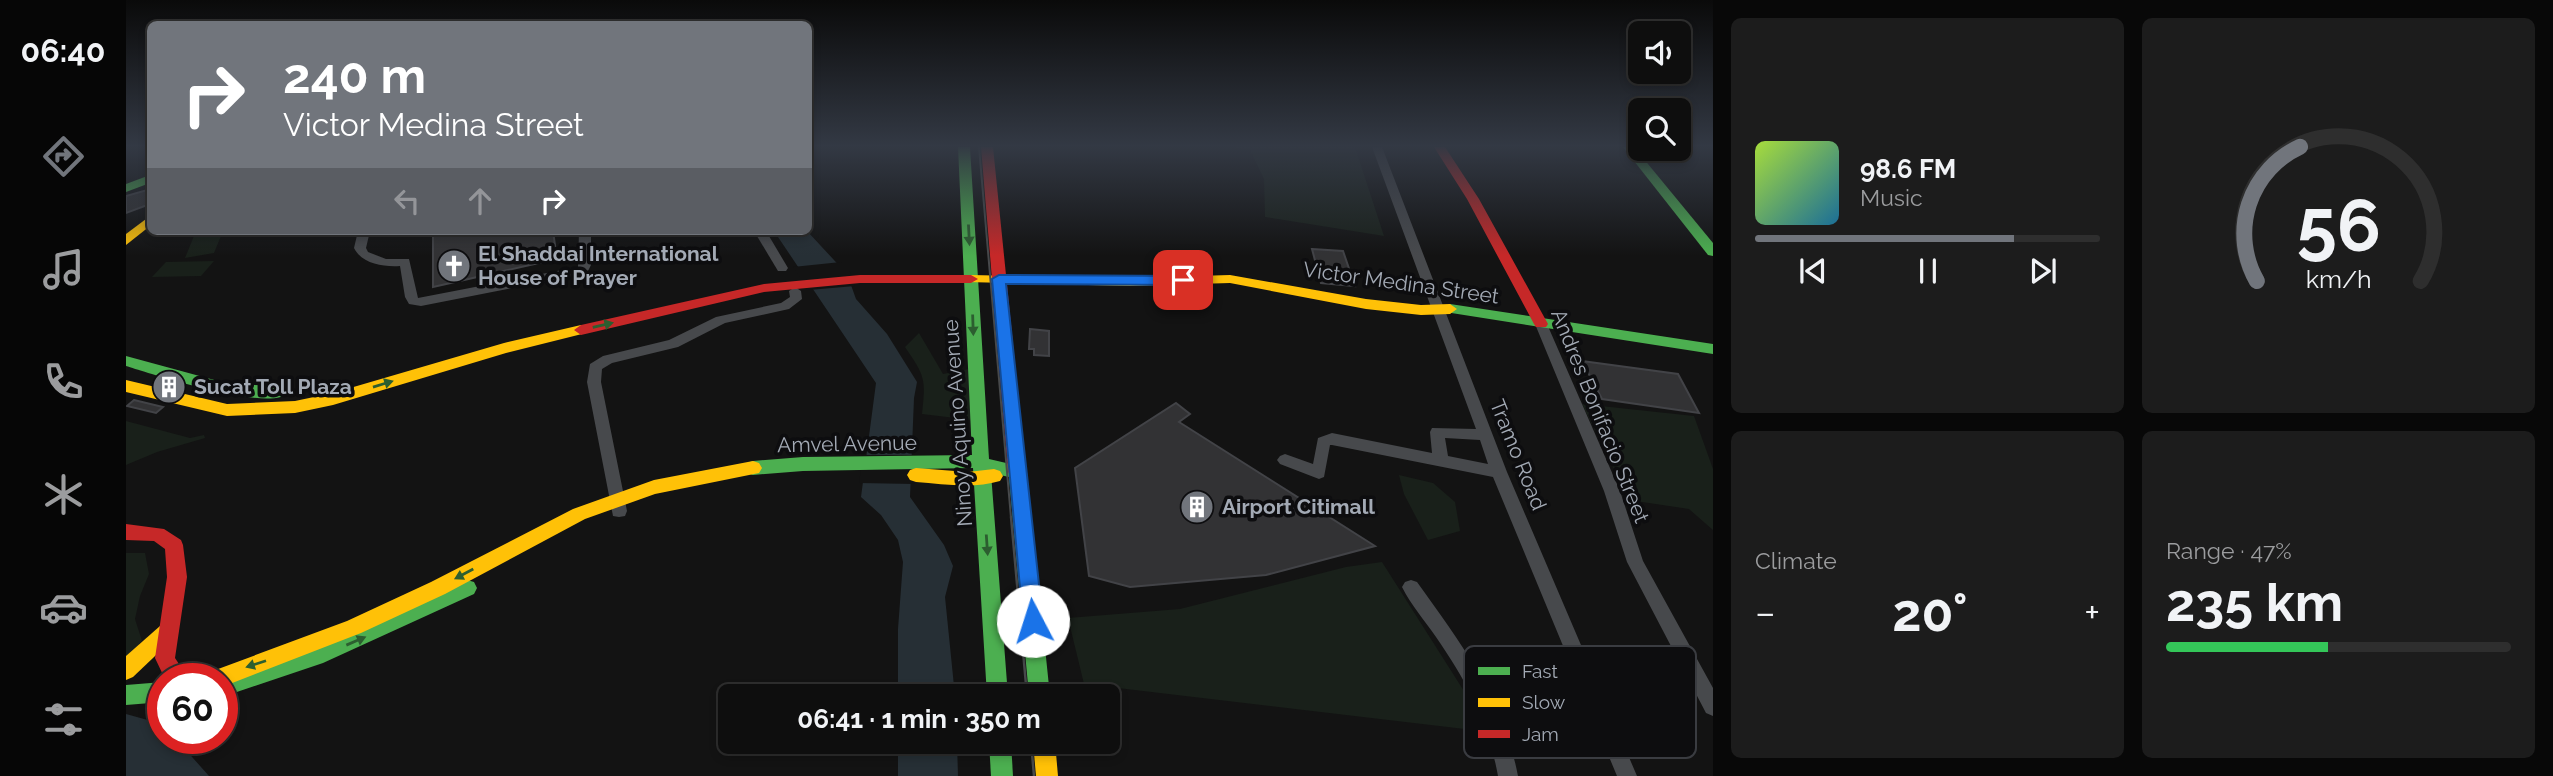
<!DOCTYPE html>
<meta charset="utf-8">
<style>
body{margin:0;font-family:Raleway,sans-serif;background:#1c1c1c;color:#f1f3f6;height:100vh;display:flex;flex-direction:column;font-size:26px;white-space:nowrap}
*{box-sizing:border-box;margin:0}
p{font-size:23px;color:#9b9c9e}
.icon{flex:none;width:38px;height:38px;fill:none;stroke:currentColor;stroke-width:2;stroke-linecap:round;stroke-linejoin:round}
.map{position:relative;flex:1;overflow:hidden}
.panel{display:flex;flex-direction:column;gap:18px;padding:18px;background:#080808;width:840px}
.panel>*{flex:none}
.top-card{position:absolute;left:21px;top:21px;width:665px;height:214px;border-radius:10px;box-shadow:0 4px 10px #0003,0 0 0 2px #2e2e2e;background:#71757c;color:#fff;overflow:hidden}
.fabs{position:absolute;left:1502px;top:21px;display:grid;gap:14px}
.fabs a{display:grid;place-items:center;width:63px;height:63px;border-radius:10px;background:#0e0e0e;box-shadow:0 4px 10px #0003,0 0 0 2px #2e2e2e;font-size:35px}
.speed{position:absolute;left:21px;top:663px;display:flex;gap:14px;font-size:35px;font-weight:700;text-align:center}
.speed>*{display:grid;place-content:center;width:91px;height:91px;border-radius:50%;background:#0e0e0e;box-shadow:0 4px 10px #0003,0 0 0 2px #2e2e2e;line-height:1}
.speed .limit{border:10px solid #d22;background:#fff;color:#111}
.pin{position:absolute;display:grid;place-items:center;width:60px;height:60px;color:#fff;margin:-30px;border-radius:14px;box-shadow:0 4px 10px #0006}
.me{position:absolute;width:77px;margin:-38px;rotate:355deg;stroke-linejoin:round;filter:drop-shadow(0 0 5px #0008)}
.turn{display:flex;align-items:center;gap:24px;height:147px;padding:0 21px;font-size:32px}
.turn .icon{width:91px;height:91px;stroke-width:2.5}
.turn b{display:block;font-size:49px;line-height:60px}
.lanes{display:flex;align-items:center;height:66px;padding:0 21px;background:#0003;justify-content:center;gap:35px;direction:ltr}
.lanes .off{opacity:.35}
.big{font-size:52px;font-weight:700;line-height:1.1}
.panel .widget{flex:1;display:flex;flex-direction:column;justify-content:center;gap:10px;min-width:0;padding:0 24px;border-radius:10px;background:#1c1c1c}
.panel .dial{align-items:center;gap:0}
.dial svg{height:182px;overflow:visible;fill:none;stroke:#2e2e2e;stroke-width:7;stroke-linecap:round;text-anchor:middle}
.dial text{fill:#f1f3f6;stroke:none}
.song{display:flex;align-items:center;gap:21px}
.cover{width:84px;height:84px;border-radius:10px;background:linear-gradient(135deg,hsl(80 70% 55%),hsl(200 70% 35%))}
.played{height:7px;border-radius:4px;background:linear-gradient(90deg,#71757c 75%,#2e2e2e 75%)}
.keys{display:flex;justify-content:space-around;direction:ltr}
.heat{display:flex;justify-content:space-between;align-items:center;font-size:38px;direction:ltr}
.charge{height:10px;border-radius:5px;background:linear-gradient(90deg,#34c759 47%,#2e2e2e 0)}
.panel .tiles{flex:1;display:grid;gap:18px;grid-template-columns:repeat(2,1fr)}
.trip{position:absolute;left:592px;top:684px;width:402px;height:70px;border-radius:10px;background:#0e0e0e;box-shadow:0 4px 10px #0003,0 0 0 2px #2e2e2e;font-weight:700;line-height:70px;text-align:center}
main{display:flex;flex:1;min-height:0}
.menu{display:flex;flex-direction:column;width:126px;justify-content:space-around;align-items:center;background:#060606;color:#9b9c9e}
.menu .icon{width:49px;height:49px}
.menu .selected{color:#71757c}
.menu b{font-size:32px;color:#f1f3f6}
.map>svg:first-child{display:block}
.green{fill:#19201a}
.water{fill:#262f35}
.pier{fill:#131313}
.building{fill:#323234;stroke:#424347;stroke-width:2}
.lines{fill:none;stroke-linecap:round;stroke-linejoin:round}
.street{fill:#47494c;fill-rule:evenodd}
.fast{fill:#4caf50;fill-rule:evenodd}
.slow{fill:#ffc107;fill-rule:evenodd}
.jam{fill:#c62828;fill-rule:evenodd}
.tram-far1{stroke:#47494b;stroke-width:2}
.tram{stroke:#47494b;stroke-width:2.5}
.oneway{fill:#2c5e30}
.route{fill:#1a73e8;stroke:#114b97;stroke-width:2}
.labels{text-anchor:middle;stroke-width:7;stroke-linejoin:round;paint-order:stroke}
.poi-label{font-size:21px;font-weight:bold;fill:#a3aab5;stroke:#0d0d0f;text-anchor:start}
.street-label{font-size:21px;fill:#a3aab5;stroke:#0d0d0f}
.key{fill:#0d0d0f;stroke:#3a3c41;stroke-width:2}
.key-label{font-size:19px;fill:#a3aab5}
</style>
<main>
<nav class="menu">
<b>06:40</b>
<svg class="icon selected" aria-label="directions" viewBox="0 0 24 24"><path d="M12 3l9 9-9 9-9-9zM9 14v-3h6M13 9l2 2-2 2"/></svg>
<svg class="icon" aria-label="music" viewBox="0 0 24 24"><path d="M9 18V5l10-2v13"/><circle cx="6" cy="18" r="3"/><circle cx="16" cy="16" r="3"/></svg>
<svg class="icon" aria-label="phone" viewBox="0 0 24 24"><path d="M5 4h4l2 5-3 2q2 4 5 5l2-3 5 2v4C11 20 4 13 5 4z"/></svg>
<svg class="icon" aria-label="climate" viewBox="0 0 24 24"><path d="M12 3v18M4 7l16 10M4 17L20 7"/></svg>
<svg class="icon" aria-label="car" viewBox="0 0 24 24"><path d="M5 17H2v-5l4-1 3-4h7l3 4 3 1v5h-3M9 17h6M6 11h13"/><circle cx="7" cy="17" r="2"/><circle cx="17" cy="17" r="2"/></svg>
<svg class="icon" aria-label="filters" viewBox="0 0 24 24"><path d="M4 7h16M4 17h16"/><circle cx="9" cy="7" r="2"/><circle cx="15" cy="17" r="2"/></svg>
</nav>
<div class="map">
<svg width="1587" height="776" viewBox="0 0 1587 776">
<rect width="100%" height="100%" fill="#131313"/>
<g class="green">
<path d="M1104,147h125l29,89 -119,-19 -1,-38 -14,-29z"/>
<path d="M70,231h27l-9,22 -29,5z"/>
<path d="M88,261l-13,15 -49,1 14,-15z"/>
<path d="M793,333l24,41 26,-5 3,51 -50,-6c4,-35 3,-38 -17,-67z"/>
<path d="M1456,404l112,12 19,53v61l-24,-21 -60,-9z"/>
<path d="M0,421l64,17 14,-3 1,3 -48,14 -31,13z"/>
<path d="M1273,475l34,8 22,19 5,29 -32,9 -24,-46z"/>
<path d="M0,553h19l4,21 -9,22 -5,23 7,22 -16,17z"/>
<path d="M1256,562l108,170 -406,-48 -16,-66 112,-9 166,-42z"/>
</g>
<g class="water">
<path d="M648,231h33l40,43 9,25 31,35 30,48 -3,16 -4,99 34,48 9,21 -8,31 10,99h-57v-67l5,-67 -5,-22 -17,-25 -20,-18 15,-114z"/>
<path d="M0,714l36,10 1,14 13,1 33,37h-83z"/>
<path d="M772,742h59l1,34h-60z"/>
</g>
<g class="pier">
<path d="M715,262l9,10 5,14 -46,4 -16,-23z"/>
<path d="M737,455h52l-1,29 -55,-1z"/>
</g>
<g class="building">
<path d="M21,190l3,3v11l-24,9v-17z"/>
<path d="M307,231h120l4,28 -124,28z"/>
<path d="M1186,249l31,2 12,35 -34,-3z"/>
<path d="M904,329l19,2v25l-15,-1v-6h-5z"/>
<path d="M1456,361l96,13 21,39 -97,-14z"/>
<path d="M8,400l29,7 -7,6 -29,-7z"/>
<path d="M1050,403l14,11 -11,8 196,124 -109,29 -136,12 -41,-11 -14,-108z"/>
</g>
<g class="lines">
<g class="street">
<path d="M1246,147h10l125,325 130,304h-20l-124,-299 -161,-32h-2l-6,32 -5,2 -39,-15 -3,-4 3,-4 5,-2 28,10 5,-26 14,-5 100,20 -2,-21 2,-4 44,1zM1319,438l35,2 8,24 -40,-8z"/>
<path d="M232,231h12l-4,17 2,4 18,7h23l9,39 160,-31 1,-36h12v34l-4,8 -4,1 -162,32 -12,-2 -4,-7 -5,-31c-17,1 -38,-2 -46,-18z"/>
<path d="M628,231h12l22,37 -2,3h-8z"/>
<path d="M669,287l6,4 1,8 -13,10 -64,14 -47,24 -66,16 -10,6 -1,13 26,129 -2,5 -6,1 -6,-1 -26,-134 3,-18 13,-8 66,-16 47,-23 65,-14 9,-6 -1,-6z"/>
<path d="M1415,320l6,4 73,167 23,70 70,127v28l-7,-3 -79,-151 -23,-71 -69,-167z"/>
<path d="M1285,580l6,2c45,63 86,116 101,194h-20c-10,-55 -31,-94 -62,-139 -11,-16 -25,-32 -34,-50l3,-5z"/>
</g>
<g class="fast">
<path d="M832,147h12l19,312 34,8 4,6 23,223h-21l-20,-219 -18,-4 17,223h-21l-14,-228 -170,3 -50,4 -6,-2 -3,-5 3,-5 6,-2 50,-4 169,-2z"/>
<path d="M1497,147h11l79,96v13l-5,-1z"/>
<path d="M24,175v8l-24,9v-8z"/>
<path d="M1324,304l263,40v10l-268,-42 -2,-3 2,-3z"/>
<path d="M0,356l103,28 52,2 8,6c-16,22 -137,-18 -163,-26z"/>
<path d="M341,580l7,2 3,6 -3,6 -151,69 -101,34v-18h-5l94,-30z"/>
<path d="M37,682v20l-37,3v-20z"/>
<path d="M863,742h22l2,34h-22z"/>
</g>
<g class="slow">
<path d="M24,216v10l-24,19v-11z"/>
<path d="M845,275l159,3 100,-3 136,24 55,6 29,-1 7,5 -7,5 -29,1 -55,-6 -136,-26 -100,3 -164,-4 -2,-3z"/>
<path d="M455,325l5,2 2,3 -2,3 -80,20 -173,52 -38,8 -68,3 -101,-24v-12l101,24 68,-3 38,-8 171,-50z"/>
<path d="M627,461l6,2 3,5 -3,5 -104,21 -70,25 -140,75 -84,39 -139,54v-8h-15l3,-7 137,-51 84,-39 142,-73 81,-29z"/>
<path d="M790,468l52,4 26,-3 6,2 3,5 -3,5c-27,8 -56,3 -84,1l-6,-2 -3,-5 3,-5z"/>
<path d="M41,623l7,3 3,6 -3,6 -41,39 -7,3v-24l34,-30z"/>
<path d="M907,742h22l3,34h-22z"/>
</g>
<g class="jam">
<path d="M855,147h12l33,325 -3,5h-12l-3,-5z"/>
<path d="M1308,147h11l34,52 69,125 -2,3h-10l-2,-3 -67,-125z"/>
<path d="M734,275h111l7,4 -7,4h-111l-96,9 -183,43 -7,-5 7,-5 183,-41z"/>
<path d="M0,524l38,5 17,11 2,5 4,32 -12,81 14,21h-24l-10,-21 12,-81 -2,-28 -11,-8 -28,-1z"/>
</g>
<path class="tram-far1" d="M853,147l32,371"/>
<g class="tram">
<path d="M885,517l16,179"/>
<path d="M905,742l3,34"/>
</g>
</g>
<defs><path id="oneway-solid" d="M-6-.8H1V-3.2L6.5 0L1 3.2V.8H-6Z" transform="scale(1.75)"/></defs>
<g class="oneway">
<use href="#oneway-solid" transform="translate(843 235) rotate(87)"/>
<use href="#oneway-solid" transform="translate(477 325) rotate(-13)"/>
<use href="#oneway-solid" transform="translate(847 325) rotate(88)"/>
<use href="#oneway-solid" transform="translate(257 384) rotate(-17)"/>
<use href="#oneway-solid" transform="translate(861 545) rotate(86)"/>
<use href="#oneway-solid" transform="translate(338 574) rotate(152)"/>
<use href="#oneway-solid" transform="translate(230 641) rotate(-23)"/>
<use href="#oneway-solid" transform="translate(130 664) rotate(162)"/>
</g>
<linearGradient id="sky" x2="0" y2="1"><stop stop-color="#0a0a0a"/><stop offset="0.57" stop-color="#333944"/><stop offset="1" stop-color="#333944" stop-opacity="0"/></linearGradient>
<rect width="1587" height="256" fill="url(#sky)"/>
<path class="route" d="M873,275l184,1 7,4 -7,5 -177,-1 37,337 -3,6 -7,3 -7,-3 -3,-6 -31,-342z"/>
<defs>
<symbol id="church-disc" viewBox="-11 -11 22 22"><circle r="9.5" fill="#71757c" stroke="#0d0d0f"/><path d="M-1.2-6h2.4v3.5h3.3v2.4h-3.3V6h-2.4V-.1h-3.3v-2.4h3.3Z" fill="#fff"/></symbol>
<symbol id="building-disc" viewBox="-11 -11 22 22"><circle r="9.5" fill="#71757c" stroke="#0d0d0f"/><path d="M-4-6H4V6H1V3H-1V6H-4ZM-2.5-4.3h1.7v1.8h-1.7ZM.8-4.3h1.7v1.8H.8ZM-2.5-1h1.7V.8h-1.7ZM.8-1h1.7V.8H.8Z" fill="#fff"/></symbol>
</defs>
<g fill-rule="evenodd">
<use href="#church-disc" x="309" y="247" width="38" height="38"/>
<use href="#building-disc" x="24" y="368" width="38" height="38"/>
<use href="#building-disc" x="1052" y="488" width="38" height="38"/>
</g>
<g class="labels">
<g class="poi-label">
<text x="352" y="261">El Shaddai International<tspan x="352" dy="24">House of Prayer</tspan></text>
<text x="68" y="394">Sucat Toll Plaza</text>
<text x="1096" y="514">Airport Citimall</text>
</g>
<g class="street-label">
<text transform="translate(1275 283) rotate(8)" y="7">Victor Medina Street</text>
<text transform="translate(1474 416) rotate(68)" y="7">Andres Bonifacio Street</text>
<text transform="translate(832 423) rotate(-94)" y="7">Ninoy Aquino Avenue</text>
<text transform="translate(721 444) rotate(-1)" y="7">Amvel Avenue</text>
<text transform="translate(1392 455) rotate(68)" y="7">Tramo Road</text>
</g>
</g>
<rect x="1338" y="646" width="232" height="112" rx="10" class="key"/>
<rect x="1352" y="667" width="32" height="8" fill="#4caf50"/>
<rect x="1352" y="698" width="32" height="9" fill="#ffc107"/>
<rect x="1352" y="730" width="32" height="8" fill="#c62828"/>
<g class="key-label">
<text x="1396" y="678">Fast</text>
<text x="1396" y="709">Slow</text>
<text x="1396" y="741">Jam</text>
</g>
</svg>
<div class="fabs">
<a><svg class="icon" aria-label="sound" viewBox="0 0 24 24"><path d="M4 9h4l5-4v14l-5-4H4zM17 9q2 3 0 6"/></svg></a>
<a><svg class="icon" aria-label="search" viewBox="0 0 24 24"><circle cx="10" cy="10" r="6"/><path d="M15 15l6 6"/></svg></a>
</div>
<div class="speed"><div class="limit">60</div></div>
<div class="pin" style="left:1057px;top:280px;background:#d93025"><svg class="icon" aria-label="arrive" viewBox="0 0 24 24"><path d="M6 21V4h12l-3 4 3 4H6"/></svg></div>
<svg class="me" style="left:907px;top:621px" viewBox="-20 -20 40 40"><circle r="19" fill="#fff"/><path d="M0-13L10 11 0 6-10 11z" fill="#1a73e8"/></svg>
<div class="trip">06:41 · 1 min · 350 m</div>
<div class="top-card">
<div class="turn"><svg class="icon" aria-label="right" viewBox="0 0 24 24"><path d="M7 20v-9h11M14 6l5 5-5 5"/></svg><div><b>240 m</b>Victor Medina Street</div></div>
<div class="lanes"><svg class="icon off" aria-label="left" viewBox="0 0 24 24"><path d="M17 20v-9H6M10 6l-5 5 5 5"/></svg><svg class="icon off" aria-label="ahead" viewBox="0 0 24 24"><path d="M12 20V5M6 11l6-6 6 6"/></svg><svg class="icon" aria-label="right" viewBox="0 0 24 24"><path d="M7 20v-9h11M14 6l5 5-5 5"/></svg></div>
</div>
</div>
<section class="panel">
<div class="tiles">
<div class="widget">
<div class="song"><i class="cover"></i><div><b>98.6 FM</b><p>Music</p></div></div>
<div class="played"></div>
<div class="keys"><svg class="icon" aria-label="previous" viewBox="0 0 24 24"><path d="M18 5L8 12l10 7zM5 5v14"/></svg><svg class="icon" aria-label="pause" viewBox="0 0 24 24"><path d="M8 5v14M16 5v14"/></svg><svg class="icon" aria-label="next" viewBox="0 0 24 24"><path d="M6 5l10 7-10 7zM19 5v14"/></svg></div>
</div>
<div class="widget dial"><svg viewBox="0 0 100 80">
<path d="M14 69A42 42 0 1 1 86 69"/>
<path d="M14 69A42 42 0 0 1 33 10" stroke="#71757c"/>
<text x="50" y="56" font-size="32" font-weight="700">56</text>
<text x="50" y="72" font-size="11">km/h</text>
</svg></div>
<div class="widget"><p>Climate</p>
<div class="heat"><a>−</a><b class="big">20°</b><a>+</a></div>
</div>
<div class="widget"><p>Range · 47%</p><b class="big">235 km</b><div class="charge"></div></div>
</div>
</section>
</main>
